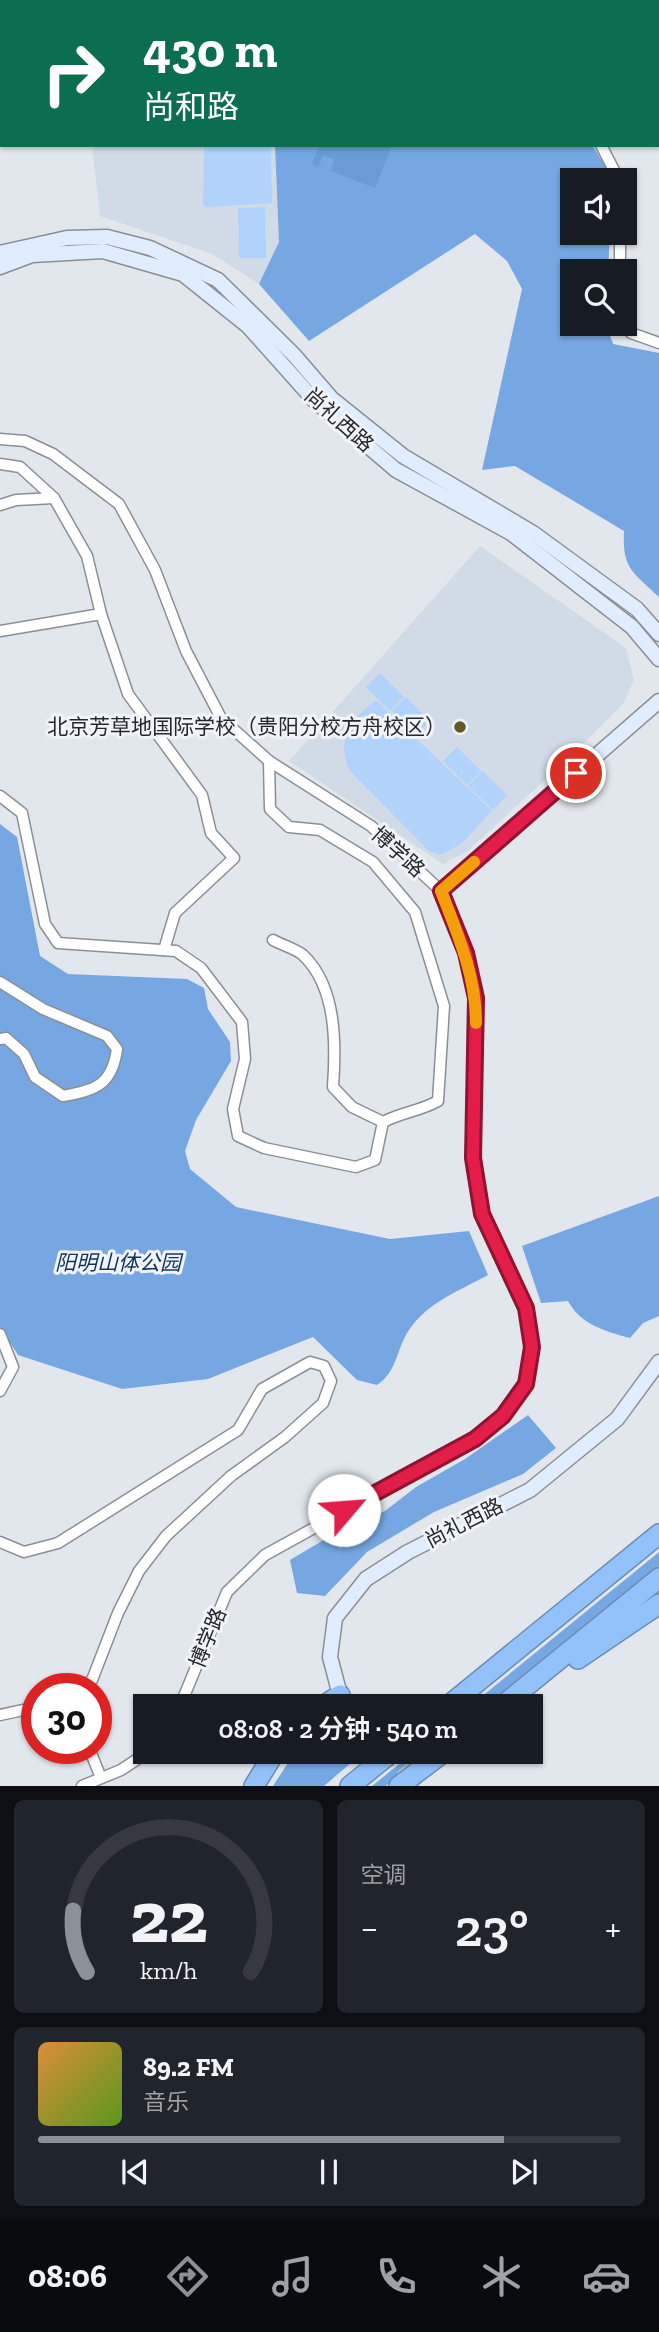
<!DOCTYPE html>
<html lang="zh">
<meta charset="utf-8">
<style>
body{margin:0;font-family:"Zilla Slab","Noto Sans SC",serif;background:#20242c;color:#f1f3f6;height:100vh;display:flex;flex-direction:column;font-size:26px;white-space:nowrap}
*{box-sizing:border-box;margin:0}
p{font-size:23px;color:#9ea1a6}
.icon{flex:none;width:38px;height:38px;fill:none;stroke:currentColor;stroke-width:2;stroke-linecap:round;stroke-linejoin:round}
.map{position:relative;height:1786px;overflow:hidden}
.details{display:flex;flex-direction:column;gap:14px;padding:14px;background:#0d0f14;flex:1}
.details>*{flex:none}
.guide{position:absolute;left:0px;top:0px;width:660px;height:147px;box-shadow:0 2px 5px #0004;background:#0b6e4f;color:#fff;overflow:hidden}
.controls{position:absolute;left:560px;top:168px;display:grid;gap:14px}
.controls a{display:grid;place-items:center;width:77px;height:77px;border-radius:0px;background:#171b24;box-shadow:0 2px 5px #0004;font-size:35px}
.speed{position:absolute;left:21px;top:1673px;display:flex;gap:14px;font-size:35px;font-weight:700;text-align:center}
.speed>*{display:grid;place-content:center;width:91px;height:91px;border-radius:50%;background:#171b24;box-shadow:0 2px 5px #0004;line-height:1}
.speed .limit{border:10px solid #d22;background:#fff;color:#111}
.pin{position:absolute;display:grid;place-items:center;width:60px;height:60px;color:#fff;margin:-30px;border:4px solid #fff;border-radius:50%;box-shadow:0 2px 7px #0007}
.me{position:absolute;width:77px;margin:-38px;rotate:63deg;stroke-linejoin:round;filter:drop-shadow(0 0 5px #0008)}
.turn{display:flex;align-items:center;gap:24px;height:147px;padding:0 28px;font-size:32px}
.turn .icon{width:91px;height:91px;stroke-width:2.5}
.turn b{display:block;font-size:49px;line-height:60px}
.big{font-size:52px;font-weight:600;line-height:1.1}
.details .tile{flex:1;display:flex;flex-direction:column;justify-content:center;gap:10px;min-width:0;padding:0 24px;border-radius:10px;background:#20242c}
.details .dial{align-items:center;gap:0}
.dial svg{height:182px;overflow:visible;fill:none;stroke:#363941;stroke-width:7;stroke-linecap:round;text-anchor:middle}
.dial text{fill:#f1f3f6;stroke:none}
.song{display:flex;align-items:center;gap:21px}
.cover{width:84px;height:84px;border-radius:10px;background:linear-gradient(135deg,hsl(30 70% 55%),hsl(90 70% 35%))}
.played{height:7px;border-radius:4px;background:linear-gradient(90deg,#8c9099 80%,#363941 80%)}
.keys{display:flex;justify-content:space-around;direction:ltr}
.heat{display:flex;justify-content:space-between;align-items:center;font-size:38px;direction:ltr}
.details .tiles{flex:1;display:grid;gap:14px;grid-template-columns:1fr 1fr}
.tile:last-child{grid-column:span 2}
.trip{position:absolute;left:133px;top:1694px;width:410px;height:70px;border-radius:0px;background:#171b24;box-shadow:0 2px 5px #0004;font-weight:600;line-height:70px;text-align:center}
.tab-bar{display:flex;height:112px;justify-content:space-around;align-items:center;background:#090b0e;color:#9ea1a6}
.tab-bar .icon{width:49px;height:49px}
.tab-bar .active{color:#8c9099}
.tab-bar b{font-size:32px;color:#f1f3f6}
.map>svg:first-child{display:block}
.built{fill:#d1dbe7}
.green{fill:#b1d2fa}
.forest{fill:#76a7e2}
.water{fill:#6a9bd5}
.lines{fill:none;stroke-linecap:round;stroke-linejoin:round}
.secondary-tunnel{stroke:#bcc1c6;stroke-width:14;stroke-dasharray:14 7;stroke-linecap:butt}
.street-casing{stroke:#8b8f95;stroke-width:13}
.secondary-casing{stroke:#8b8f95;stroke-width:17}
.highway-casing{stroke:#6c8cb1;stroke-width:22}
.street{stroke:#fff;stroke-width:10}
.secondary{stroke:#dfedfe;stroke-width:14}
.highway{stroke:#93c2fa;stroke-width:19}
.route-casing{stroke:#92132f;stroke-width:18}
.route{stroke:#e11d48;stroke-width:12}
.slow{stroke:#f59e0b;stroke-width:12}
.poi-dot{fill:#605925;stroke:#f0f4fa;stroke-width:2.5}
.labels{text-anchor:middle;stroke-width:6;stroke-linejoin:round;paint-order:stroke}
.street-label{font-size:21px;fill:#252729;stroke:#f0f4fa}
.poi-label{font-size:21px;fill:#252729;stroke:#f0f4fa;text-anchor:end}
.park-label{font-size:21px;font-style:italic;fill:#11345a;stroke:#f0f4fa}
</style>
<div class="map">
<svg width="659" height="1786" viewBox="0 0 659 1786">
<rect width="100%" height="100%" fill="#e2e7ed"/>
<g class="built">
<path d="M75,0h178l1,2h-179z"/>
<path d="M92,145h183l4,97 -20,42 -47,-30 -112,-38z"/>
<path d="M480,546l146,102 8,32 -10,23 -47,47 -109,101 -25,13 -154,-103z"/>
</g>
<g class="green">
<path d="M204,145h67l1,58 -66,4 -3,-3z"/>
<path d="M265,207l1,51h-27l-1,-50z"/>
<path d="M380,673l24,24 -14,14 -24,-24z"/>
<path d="M406,697l24,24 -14,15 -24,-25z"/>
<path d="M376,700l116,111c-19,18 -26,35 -53,44l-10,-4 -79,-80c-15,-31 1,-52 26,-71z"/>
<path d="M457,747l24,24 -14,14 -24,-24z"/>
<path d="M482,771l25,24 -14,15 -25,-24z"/>
</g>
<g class="forest">
<path d="M275,145h317l14,22 1,13h-35v53h38l-2,38h-36v53h34l7,20 46,9v244c-26,-25 -37,-28 -35,-66l-109,-65 -33,4 40,-181 -15,-28 -32,-27 -166,107 -50,-57 20,-42z"/>
<path d="M0,824l17,13 23,119 28,18 119,5 17,9 4,21 22,33 1,19 -35,59 -11,31 5,18 46,38 154,32 79,-8 19,44c-29,16 -60,27 -79,55 -13,19 -11,41 -32,55l-20,-5 -44,-43 -105,42 -86,10 -104,-34 -18,-28z"/>
<path d="M659,1196v120l-16,7 -13,15c-25,-7 -49,-13 -62,-37l-27,2 -19,-57z"/>
<path d="M528,1415l28,33 -33,26 -89,38 -67,40 -42,44 -28,-3 -7,-33 42,-25 53,-24 31,-24 49,-28z"/>
<path d="M659,1552v16l-174,138h-15z"/>
<path d="M295,1752h61l3,4 -35,30h-51z"/>
<path d="M414,1752h14l-42,34h-14z"/>
</g>
<path class="water" d="M319,145h73l-17,43 -44,-17 3,-12 -11,-4 -5,12 -6,-3z"/>
<g class="lines">
<path class="secondary-tunnel" d="M388,1752l30,34"/>
<defs>
<g id="street">
<path d="M392,0v2"/>
<path d="M601,145l18,35"/>
<path d="M620,233v38"/>
<path d="M624,324l7,9 28,10"/>
<path d="M0,439l25,2 28,13 66,50 36,66 31,81 35,67 48,43 102,65 70,65 25,62 10,45 -3,160 9,56 44,94 6,39 -6,37 -23,32 -28,23 -210,116 -38,37 -47,114"/>
<path d="M0,464l20,3 34,31 33,58 14,58 27,80 74,101 9,38 23,25 -59,55 -11,37"/>
<path d="M0,505l16,-5 38,-2"/>
<path d="M0,631l101,-17"/>
<path d="M269,761l1,48 19,18 31,3 53,32 42,50 29,94 -6,95c-18,10 -35,11 -55,21l-31,-15 -19,-20c3,-42 4,-100 -30,-132 -7,-6 -21,-10 -30,-15"/>
<path d="M0,796l22,17 23,111 13,19 118,8 25,17 41,54 3,37 -12,50 5,27 26,12 92,19 19,-7 8,-38"/>
<path d="M0,982l43,27 64,27 10,13c-5,36 -21,41 -54,47l-28,-19 -11,-23 -18,-16 -6,1"/>
<path d="M0,1334l13,33 -13,24"/>
<path d="M0,1542l24,10 34,-9 180,-113 24,-41 48,-27 14,4 7,15 -8,22 -38,34 -54,39 -65,60 -27,35 -21,42 -26,67 -13,9"/>
<path d="M0,1715l37,-8"/>
<path d="M89,1748l12,30"/>
<path d="M82,1786l39,-16 27,-18"/>
</g>
<g id="secondary">
<path d="M0,253l67,-15 40,-1 43,11 68,32 76,75 38,44 71,57 130,77 104,76 22,25"/>
<path d="M0,267l32,-12 71,-4 80,23 65,52 67,75 81,69 115,63 121,94 27,32"/>
<path d="M441,891l218,-190"/>
<path d="M349,1706l-9,-11 -10,-38 5,-39 31,-39 42,-27 122,-62 87,-71 42,-57"/>
</g>
<g id="highway">
<path d="M578,1659l81,-55"/>
<path d="M323,1706l17,-11"/>
<path d="M448,1706l211,-172"/>
<path d="M502,1706l157,-128"/>
<path d="M254,1786l21,-34"/>
<path d="M350,1786l42,-34"/>
<path d="M399,1786l45,-34"/>
</g>
</defs>
<use href="#street" class="street-casing"/>
<use href="#secondary" class="secondary-casing"/>
<use href="#highway" class="highway-casing"/>
<use href="#street" class="street"/>
<use href="#secondary" class="secondary"/>
<use href="#highway" class="highway"/>
</g>
<g class="lines">
<defs>
<path id="route" d="M344,1510l131,-71 28,-23 23,-32 6,-37 -6,-39 -44,-94 -9,-56 3,-160 -10,-45 -25,-62 135,-118"/>
</defs>
<use href="#route" class="route-casing"/>
<use href="#route" class="route"/>
<path class="slow" d="M474,862l-33,29c17,44 35,85 35,132"/>
</g>
<circle class="poi-dot" cx="460" cy="727" r="7"/>
<g class="labels">
<g class="street-label">
<text transform="translate(339 420) rotate(42)" y="7">尚礼西路</text>
<text transform="translate(398 852) rotate(42)" y="7">博学路</text>
<text transform="translate(464 1523) rotate(-27)" y="7">尚礼西路</text>
<text transform="translate(208 1638) rotate(-68)" y="7">博学路</text>
</g>
<g class="poi-label">
<text x="446" y="734">北京芳草地国际学校（贵阳分校方舟校区）</text>
</g>
<g class="park-label">
<text x="118" y="1270">阳明山体公园</text>
</g>
</g>
</svg>
<div class="controls">
<a><svg class="icon" aria-label="sound" viewBox="0 0 24 24"><path d="M4 9h4l5-4v14l-5-4H4zM17 9q2 3 0 6"/></svg></a>
<a><svg class="icon" aria-label="search" viewBox="0 0 24 24"><circle cx="10" cy="10" r="6"/><path d="M15 15l6 6"/></svg></a>
</div>
<div class="speed"><div class="limit">30</div></div>
<div class="pin" style="left:576px;top:773px;background:#d93025"><svg class="icon" aria-label="arrive" viewBox="0 0 24 24"><path d="M6 21V4h12l-3 4 3 4H6"/></svg></div>
<svg class="me" style="left:344px;top:1510px" viewBox="-20 -20 40 40"><circle r="19" fill="#fff"/><path d="M0-13L10 11 0 6-10 11z" fill="#e11d48"/></svg>
<div class="trip">08:08 · 2 分钟 · 540 m</div>
<div class="guide">
<div class="turn"><svg class="icon" aria-label="right" viewBox="0 0 24 24"><path d="M7 20v-9h11M14 6l5 5-5 5"/></svg><div><b>430 m</b>尚和路</div></div>
</div>
</div>
<section class="details">
<div class="tiles">
<div class="tile dial"><svg viewBox="0 0 100 80">
<path d="M14 69A42 42 0 1 1 86 69"/>
<path d="M14 69A42 42 0 0 1 8 42" stroke="#8c9099"/>
<text x="50" y="56" font-size="32" font-weight="700">22</text>
<text x="50" y="72" font-size="11">km/h</text>
</svg></div>
<div class="tile"><p>空调</p>
<div class="heat"><a>−</a><b class="big">23°</b><a>+</a></div>
</div>
<div class="tile">
<div class="song"><i class="cover"></i><div><b>89.2 FM</b><p>音乐</p></div></div>
<div class="played"></div>
<div class="keys"><svg class="icon" aria-label="previous" viewBox="0 0 24 24"><path d="M18 5L8 12l10 7zM5 5v14"/></svg><svg class="icon" aria-label="pause" viewBox="0 0 24 24"><path d="M8 5v14M16 5v14"/></svg><svg class="icon" aria-label="next" viewBox="0 0 24 24"><path d="M6 5l10 7-10 7zM19 5v14"/></svg></div>
</div>
</div>
</section>
<nav class="tab-bar">
<b>08:06</b>
<svg class="icon active" aria-label="directions" viewBox="0 0 24 24"><path d="M12 3l9 9-9 9-9-9zM9 14v-3h6M13 9l2 2-2 2"/></svg>
<svg class="icon" aria-label="music" viewBox="0 0 24 24"><path d="M9 18V5l10-2v13"/><circle cx="6" cy="18" r="3"/><circle cx="16" cy="16" r="3"/></svg>
<svg class="icon" aria-label="phone" viewBox="0 0 24 24"><path d="M5 4h4l2 5-3 2q2 4 5 5l2-3 5 2v4C11 20 4 13 5 4z"/></svg>
<svg class="icon" aria-label="climate" viewBox="0 0 24 24"><path d="M12 3v18M4 7l16 10M4 17L20 7"/></svg>
<svg class="icon" aria-label="car" viewBox="0 0 24 24"><path d="M5 17H2v-5l4-1 3-4h7l3 4 3 1v5h-3M9 17h6M6 11h13"/><circle cx="7" cy="17" r="2"/><circle cx="17" cy="17" r="2"/></svg>
</nav>
